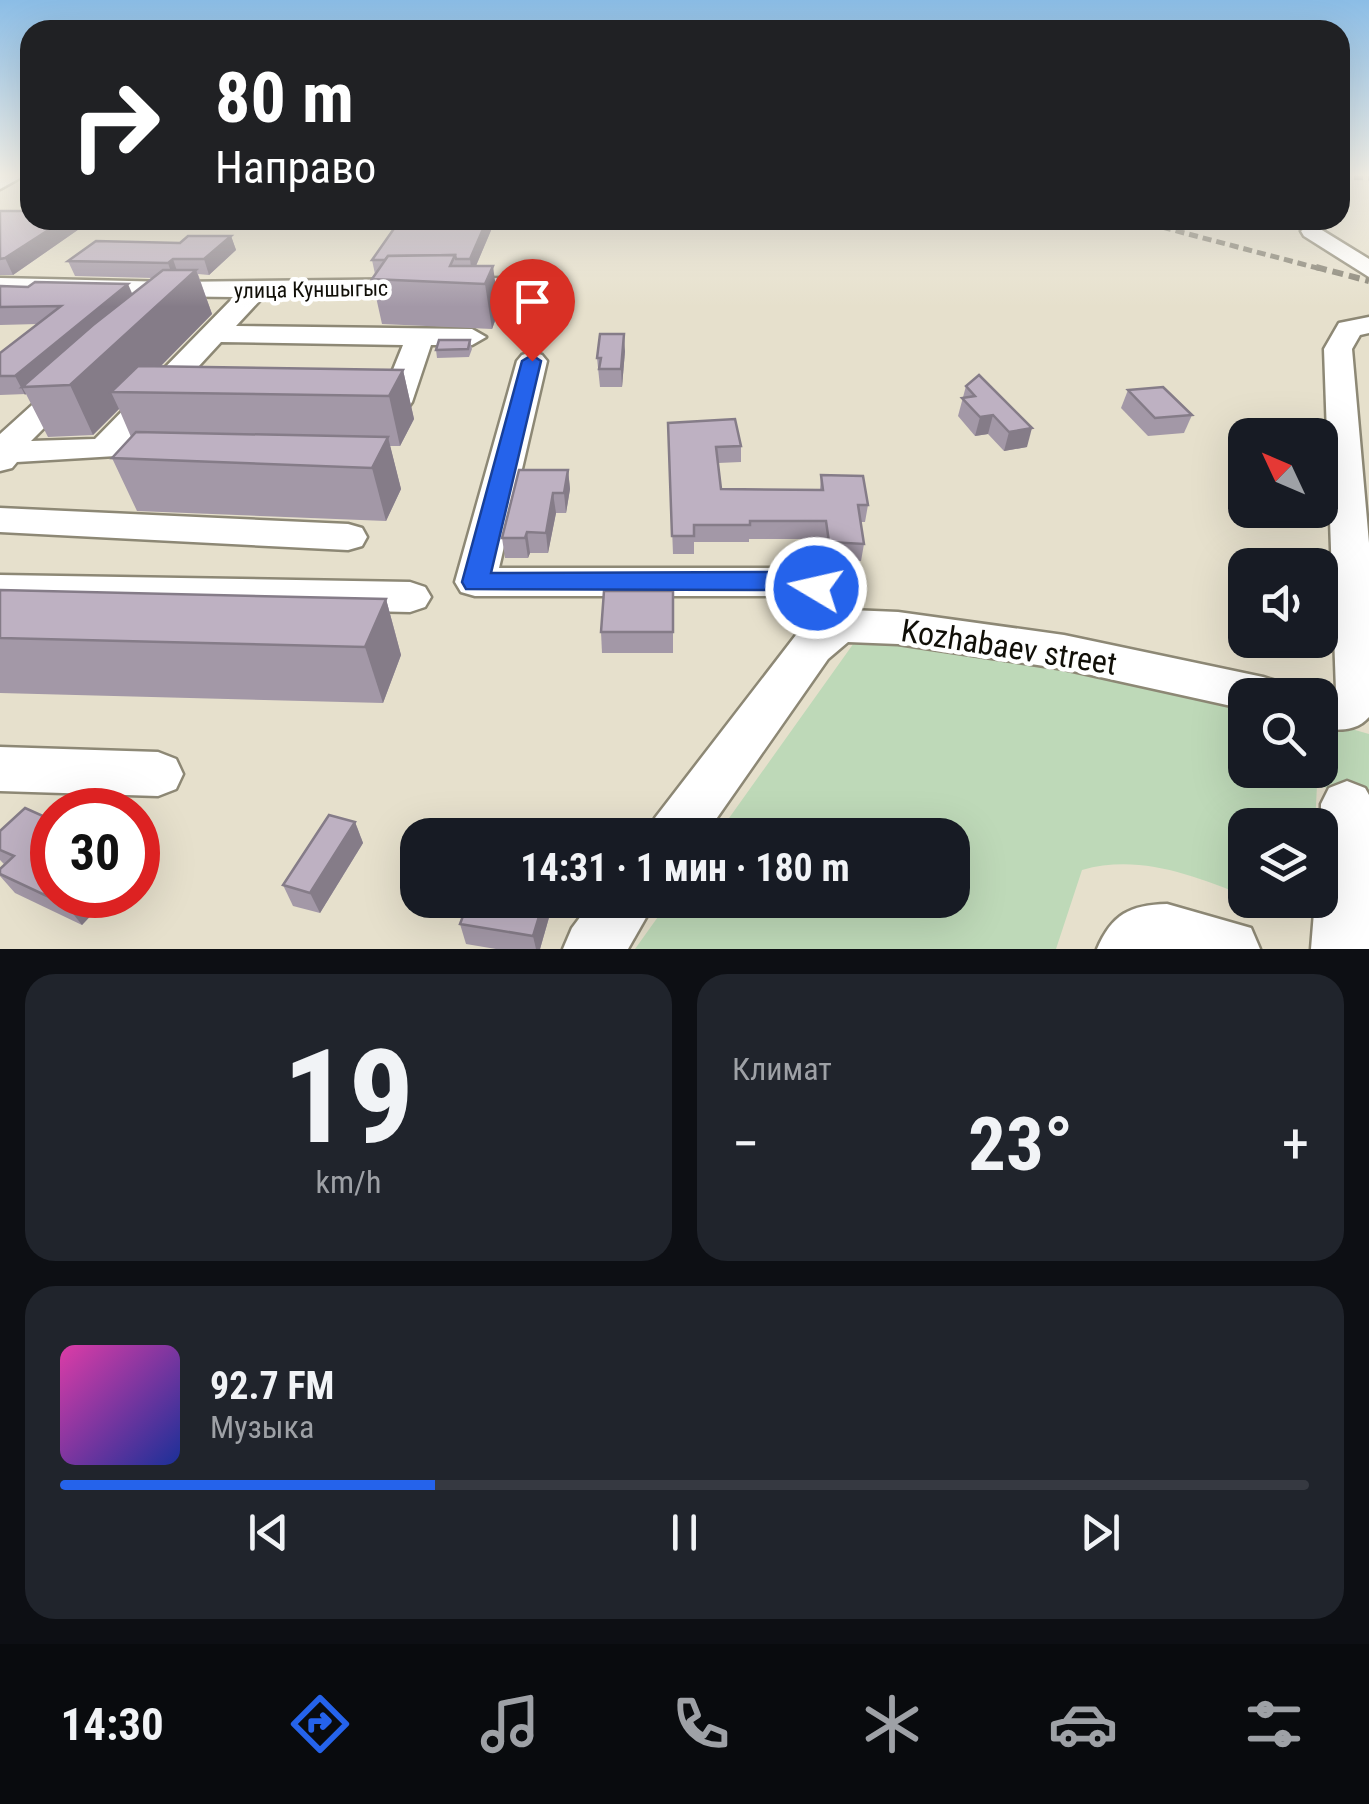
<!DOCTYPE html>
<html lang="ru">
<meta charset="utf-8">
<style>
body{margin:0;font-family:"Roboto Condensed",sans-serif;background:#20242c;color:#f1f3f6;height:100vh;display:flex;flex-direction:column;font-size:38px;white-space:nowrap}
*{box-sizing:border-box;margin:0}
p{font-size:32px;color:#9ea1a6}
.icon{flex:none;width:55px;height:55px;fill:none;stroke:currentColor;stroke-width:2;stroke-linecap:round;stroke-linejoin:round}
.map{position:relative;height:949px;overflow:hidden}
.drawer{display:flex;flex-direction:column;gap:25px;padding:25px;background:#0d0f14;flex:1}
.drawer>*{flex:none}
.hud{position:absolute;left:20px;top:20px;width:1330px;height:210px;border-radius:30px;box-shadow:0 10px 40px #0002;background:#202124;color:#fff;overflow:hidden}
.needle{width:65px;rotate:314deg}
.tools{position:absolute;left:1228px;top:418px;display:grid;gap:20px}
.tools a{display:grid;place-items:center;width:110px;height:110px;border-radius:20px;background:#171b24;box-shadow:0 10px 40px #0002;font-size:50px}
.speed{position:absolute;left:30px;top:788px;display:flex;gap:20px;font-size:50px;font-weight:700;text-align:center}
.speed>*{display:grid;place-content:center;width:130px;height:130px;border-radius:50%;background:#171b24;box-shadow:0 10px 40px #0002;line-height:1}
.speed .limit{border:15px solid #d22;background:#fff;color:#111}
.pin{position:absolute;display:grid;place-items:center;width:85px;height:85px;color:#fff;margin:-102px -42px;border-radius:50% 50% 50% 0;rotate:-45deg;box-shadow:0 0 10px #0007}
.pin .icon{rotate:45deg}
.me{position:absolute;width:110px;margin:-55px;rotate:279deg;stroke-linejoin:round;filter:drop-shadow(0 0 8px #0008)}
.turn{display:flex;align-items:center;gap:35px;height:210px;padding:0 30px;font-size:45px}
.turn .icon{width:130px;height:130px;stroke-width:2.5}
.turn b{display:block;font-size:70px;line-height:85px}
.big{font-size:75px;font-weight:700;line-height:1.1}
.drawer .tile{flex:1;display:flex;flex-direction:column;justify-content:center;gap:15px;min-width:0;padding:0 35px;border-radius:30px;background:#20242c}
.drawer .dial{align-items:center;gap:0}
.dial b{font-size:130px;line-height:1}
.song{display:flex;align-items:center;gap:30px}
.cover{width:120px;height:120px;border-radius:15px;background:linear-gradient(135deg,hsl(320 70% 55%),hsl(230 70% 35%))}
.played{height:10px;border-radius:5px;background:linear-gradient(90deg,#2563eb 30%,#363941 30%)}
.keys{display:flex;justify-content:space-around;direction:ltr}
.heat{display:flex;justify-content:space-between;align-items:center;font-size:55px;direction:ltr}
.drawer .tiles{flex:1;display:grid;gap:25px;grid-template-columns:1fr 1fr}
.tile:last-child{grid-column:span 2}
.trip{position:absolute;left:400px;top:818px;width:570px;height:100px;border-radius:30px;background:#171b24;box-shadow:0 10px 40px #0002;font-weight:700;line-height:100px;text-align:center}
.dock{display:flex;height:160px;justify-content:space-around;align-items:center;background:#090b0e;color:#9ea1a6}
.dock .icon{width:70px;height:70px}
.dock .active{color:#2563eb}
.dock b{font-size:45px;color:#f1f3f6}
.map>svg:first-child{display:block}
.green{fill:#bed9b8}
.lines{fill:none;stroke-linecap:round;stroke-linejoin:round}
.minor-casing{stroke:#8d8875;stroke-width:5}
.major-casing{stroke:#8d8875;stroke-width:5}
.minor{fill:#fff;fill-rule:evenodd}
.major{fill:#fff;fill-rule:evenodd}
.rail-far1{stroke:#817d6f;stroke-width:5;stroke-dasharray:9 5;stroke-linecap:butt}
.rail{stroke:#817d6f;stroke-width:6;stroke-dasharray:11 6;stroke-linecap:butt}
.wall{fill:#a398a7}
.shaded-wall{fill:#857c88}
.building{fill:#beb1c2;stroke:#857c88;stroke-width:2.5}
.route{fill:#2563eb;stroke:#184099;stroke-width:2.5}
.labels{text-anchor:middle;stroke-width:9;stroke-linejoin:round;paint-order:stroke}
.far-street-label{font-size:22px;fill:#110f08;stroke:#fff}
.near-street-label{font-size:32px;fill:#110f08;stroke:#fff}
</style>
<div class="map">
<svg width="1369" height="949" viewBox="0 0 1369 949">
<rect width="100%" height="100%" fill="#e6e0cc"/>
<path class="green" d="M861,633l384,65v72h75v-50l49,14v67l-52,-16 -2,40h-70v71c-53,-21 -106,-42 -163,-26l-26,79h-421l35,-49h282v-65h-235z"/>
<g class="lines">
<defs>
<g id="minor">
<path d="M1312,224l57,35v18l-65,-41 -3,-5z"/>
<path d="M0,278l172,4 339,-4 13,8 -13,8 -248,3 -27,29 236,3 14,8 -14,8h-41l-19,57 -5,7 -45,-1 -5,-7 5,-7 22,-2 19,-47 -182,-3 -105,114 -99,6 -5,6 -12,3v-37l62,-56h22l4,6 -57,57 64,-2 139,-142 -234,-3z"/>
<path d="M1369,317v16l-9,2 -8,14 17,194v174c-13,15 -31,13 -49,12v-34h-12l28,-4 -12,-342 15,-26z"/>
<path d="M532,352l10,3 5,6 -48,207h301l29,12 21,30 48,2 166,23 199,42 16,5 7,13h-41v14l-181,-40 -166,-25 -50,-2 -20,17 -123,176h-58l8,-17 141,-183 16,-12 -5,-15 -13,-12h-319l-14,-4 -6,-10 62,-221 5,-6z"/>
<path d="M0,508l348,16 14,4 5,9 -5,9 -14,4 -348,-18z"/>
<path d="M0,575l410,7 15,5 6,10 -6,10 -15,5 -410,-9z"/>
<path d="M0,747l158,5 18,7 7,15 -7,15 -18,7 -158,-5z"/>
<path d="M1347,781l18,7 4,7v154h-58l4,-49h5l1,-96 8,-16z"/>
<path d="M593,900h63l-28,49h-65l9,-21z"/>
<path d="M1167,904l84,24 9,21h-163c15,-35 33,-44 70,-45z"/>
</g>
<path id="major" d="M0,174h27l-27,15z"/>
</defs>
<use href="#minor" class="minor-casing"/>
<use href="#major" class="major-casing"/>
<use href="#minor" class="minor"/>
<use href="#major" class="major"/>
<g class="rail-far1">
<path d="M1340,177l29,1"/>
<path d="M1135,220l190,50"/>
</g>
<path class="rail" d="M1316,267l53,14"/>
</g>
<g class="wall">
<path d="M0,211l30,9h49l3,7 -69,48h-13z"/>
<path d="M400,220h91l1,8 -16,38 23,44 -7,19 -110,-5 -10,-45 3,-5 -3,-14z"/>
<path d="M231,236l5,14 -27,25 -11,-1 14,40 -51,52 242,4 11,49 -14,27h-10l11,43 -15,32 -249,-10 -25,-53 19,-21 -12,-28 -26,26 -45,2 -22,-43 -26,1v-42l38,-29 -38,1v-39l132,8 20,-16 -77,-2 -7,-15z"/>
<path d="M470,340l2,9 -3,8 -32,1 -1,-8z"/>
<path d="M625,351l-3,36h-22l-3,-29z"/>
<path d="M966,386l61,61 -23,4 -16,-17 -13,2 -17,-20z"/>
<path d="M1128,390l64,25 -8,18 -36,3 -27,-28z"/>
<path d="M668,423l73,23v16l-23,1 3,26 99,1 1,-15 47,30 -3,17h-5l4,22 -3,17 -35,-1 -2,-21h-75v3h-55v12h-21z"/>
<path d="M568,470l2,19 -4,24h-10l-8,40h-18l-2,5h-23l-3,-20z"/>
<path d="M0,590l386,9 15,56 -18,48 -383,-10z"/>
<path d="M673,591v62h-71l-1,-21z"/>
<path d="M355,822l8,21 -43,70 -27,-7 -10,-21z"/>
<path d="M0,831l110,64 -28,30 -67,-32 -15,-17v-7l5,-4 -5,-5z"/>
<path d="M469,900h85l-14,49h-44l-30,-5 -6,-20z"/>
</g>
<g class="shaded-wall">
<path d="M64,220h15l3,7 -69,48 -8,-17z"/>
<path d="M487,220h4l1,8 -20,47 -2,-16z"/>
<path d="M231,236l5,14 -27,25 -5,-16z"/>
<path d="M173,259l5,15 -5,4 -5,-15z"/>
<path d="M493,266l6,44 -7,19 -7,-45z"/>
<path d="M196,270l16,44 -77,78h-24l8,17 -26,26 -23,-50z"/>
<path d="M128,284l7,16 -113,87 4,7 -1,1 -10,-19z"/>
<path d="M624,334l1,17 -3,36 -1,-18z"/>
<path d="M403,370l11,49 -14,27 -11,-50z"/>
<path d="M993,415l-5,19 -13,2 5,-19z"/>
<path d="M1032,428l-5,19 -23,4 5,-19z"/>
<path d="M388,437l13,52 -15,32 -14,-53z"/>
<path d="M568,470l2,19 -4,24 -2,-20z"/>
<path d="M553,493l3,20 -8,40 -2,-20z"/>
<path d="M527,532l3,21 -2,5 -3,-20z"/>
<path d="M386,599l15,56 -18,48 -18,-56z"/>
<path d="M355,822l8,21 -43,70 -10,-20z"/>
<path d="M75,895h35l-28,30 -16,-20z"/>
<path d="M544,900h10l-14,49h-4l-3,-13z"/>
</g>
<g class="building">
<path d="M0,211h30v9h34l-59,38 -5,1z"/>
<path d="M400,220h87l-17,39h-14l-1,-4 -67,1 -3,4h-13z"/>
<path d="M188,236h43l-27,23h-31l-5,4 -100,-2 28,-20 84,2z"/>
<path d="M455,255l-5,11h43l-8,18 -113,-5 16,-23z"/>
<path d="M163,270h33l-126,115 -48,2 71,-62z"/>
<path d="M35,282l93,2 -113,92h-15v-23l61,-47 -61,1v-21l28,1z"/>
<path d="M600,334h24l-3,35h-22l2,-11h-4z"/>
<path d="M439,340h31l-2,9 -32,1z"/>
<path d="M138,366l265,4 -14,26 -278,-4z"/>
<path d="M979,375l53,53 -23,4 -16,-17 -13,2 -18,-19 13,-2 -9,-10z"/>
<path d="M1163,387l29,28 -37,3 -27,-28z"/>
<path d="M735,419l6,27 -25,1 5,42 102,1 -2,-15 42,1 5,29h-10l6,39 -35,-2 -3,-21h-76v4h-56v11h-22l-4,-113z"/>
<path d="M136,432l252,5 -16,31 -260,-10z"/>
<path d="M519,470h49l-4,23h-11l-7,40 -19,-1 -2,6h-23z"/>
<path d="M0,590l386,9 -21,48 -365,-9z"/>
<path d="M604,591h69v41h-72z"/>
<path d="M25,808l27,12v75h23l-9,10 -66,-31v-5l14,-13 -14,-6v-19z"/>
<path d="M329,815l26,7 -45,71 -27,-8z"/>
<path d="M469,900h75l-11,36 -73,-12z"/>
</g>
<linearGradient id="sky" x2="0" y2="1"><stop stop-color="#8bbde6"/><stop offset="0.57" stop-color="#f4f1e8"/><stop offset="1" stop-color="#f4f1e8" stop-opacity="0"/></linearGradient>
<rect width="1369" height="307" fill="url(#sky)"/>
<path class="route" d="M532,355l9,6 -50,212 295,-1 39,10 4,6 -4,7 -9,3 -30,-8 -320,-1 -4,-7 60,-221z"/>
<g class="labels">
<g class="far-street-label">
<text transform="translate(311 289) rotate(-1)" y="8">улица Куншыгыс</text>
</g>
<g class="near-street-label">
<text transform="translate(1009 647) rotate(9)" y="11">Kozhabaev street</text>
</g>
</g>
</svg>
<div class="tools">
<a><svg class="needle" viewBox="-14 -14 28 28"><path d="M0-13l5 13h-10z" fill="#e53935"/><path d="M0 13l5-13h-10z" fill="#9ea1a6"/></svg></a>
<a><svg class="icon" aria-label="sound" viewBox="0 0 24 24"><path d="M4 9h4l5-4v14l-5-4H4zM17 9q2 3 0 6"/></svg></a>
<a><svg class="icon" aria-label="search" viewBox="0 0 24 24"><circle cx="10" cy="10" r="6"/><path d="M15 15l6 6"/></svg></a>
<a><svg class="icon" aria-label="layers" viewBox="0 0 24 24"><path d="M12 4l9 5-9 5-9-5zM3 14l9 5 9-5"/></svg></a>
</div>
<div class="speed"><div class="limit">30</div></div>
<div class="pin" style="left:532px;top:361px;background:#d93025"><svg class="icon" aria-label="arrive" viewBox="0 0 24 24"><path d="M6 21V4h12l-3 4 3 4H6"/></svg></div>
<svg class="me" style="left:816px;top:588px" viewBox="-20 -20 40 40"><circle r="17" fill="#2563eb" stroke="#fff" stroke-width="3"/><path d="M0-11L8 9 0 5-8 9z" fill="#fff"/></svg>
<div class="trip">14:31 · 1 мин · 180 m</div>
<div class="hud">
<div class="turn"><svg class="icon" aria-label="right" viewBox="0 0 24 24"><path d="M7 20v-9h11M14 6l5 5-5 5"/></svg><div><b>80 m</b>Направо</div></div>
</div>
</div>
<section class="drawer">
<div class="tiles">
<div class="tile dial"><b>19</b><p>km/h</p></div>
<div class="tile"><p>Климат</p>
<div class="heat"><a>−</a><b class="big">23°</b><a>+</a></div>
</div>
<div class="tile">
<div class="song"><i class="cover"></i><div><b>92.7 FM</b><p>Музыка</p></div></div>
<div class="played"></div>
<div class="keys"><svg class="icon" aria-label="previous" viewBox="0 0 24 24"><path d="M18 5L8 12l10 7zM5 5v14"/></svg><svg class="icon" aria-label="pause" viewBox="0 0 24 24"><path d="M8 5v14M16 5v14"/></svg><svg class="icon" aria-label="next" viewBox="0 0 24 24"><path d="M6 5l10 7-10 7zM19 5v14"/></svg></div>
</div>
</div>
</section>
<nav class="dock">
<b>14:30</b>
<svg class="icon active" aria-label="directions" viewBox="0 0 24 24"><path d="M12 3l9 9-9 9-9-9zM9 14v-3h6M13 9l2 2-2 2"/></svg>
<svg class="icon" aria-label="music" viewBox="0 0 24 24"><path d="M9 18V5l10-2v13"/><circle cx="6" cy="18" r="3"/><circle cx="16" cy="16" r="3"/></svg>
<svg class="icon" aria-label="phone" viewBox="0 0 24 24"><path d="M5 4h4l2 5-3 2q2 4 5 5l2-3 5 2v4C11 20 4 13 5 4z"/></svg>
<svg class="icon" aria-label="climate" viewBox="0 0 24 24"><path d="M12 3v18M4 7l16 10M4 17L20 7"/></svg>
<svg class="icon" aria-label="car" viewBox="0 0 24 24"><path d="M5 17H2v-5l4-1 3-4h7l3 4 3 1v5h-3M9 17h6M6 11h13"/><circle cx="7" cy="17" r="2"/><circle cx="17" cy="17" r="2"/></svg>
<svg class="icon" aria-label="filters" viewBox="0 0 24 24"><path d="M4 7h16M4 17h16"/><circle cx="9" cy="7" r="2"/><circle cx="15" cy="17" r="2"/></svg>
</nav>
